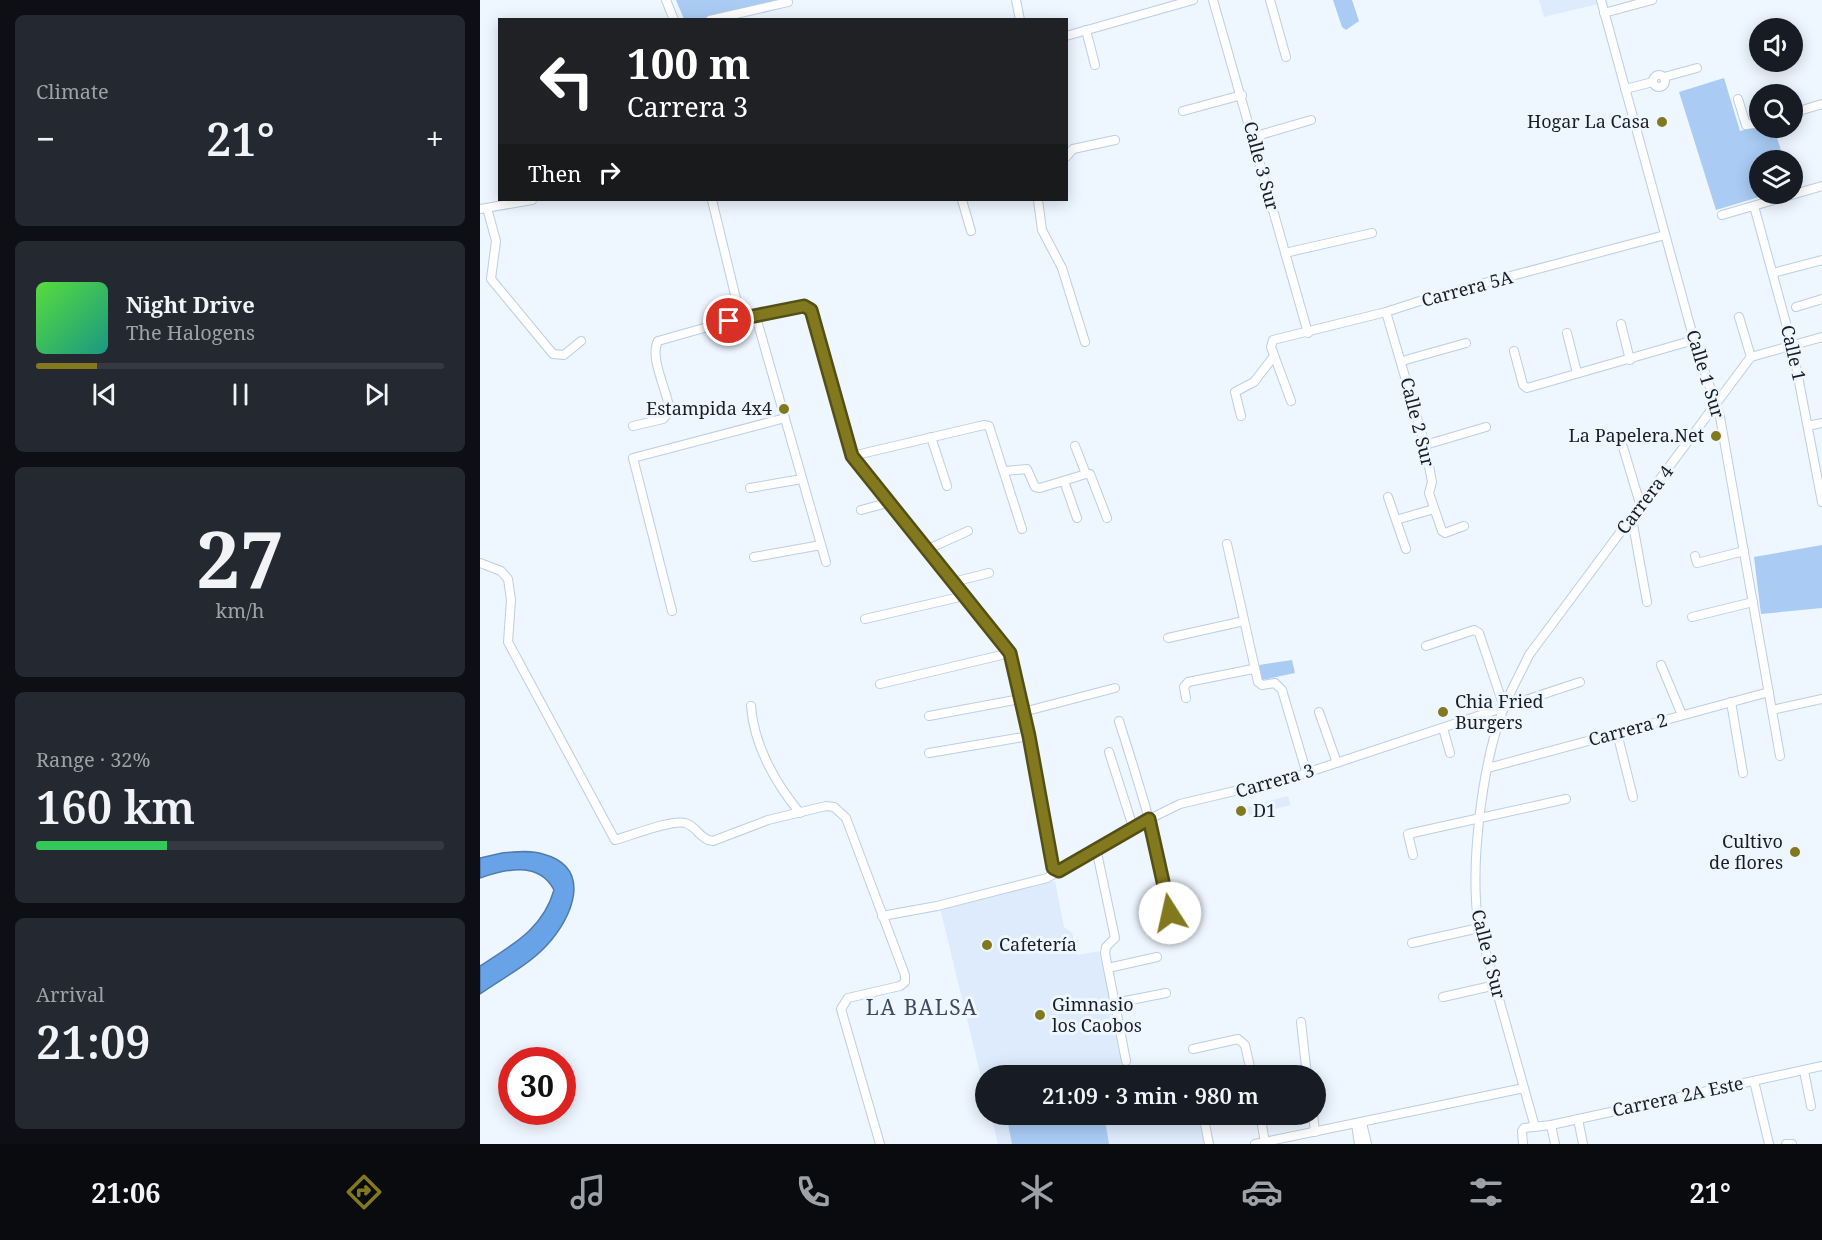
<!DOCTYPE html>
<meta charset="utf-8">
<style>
body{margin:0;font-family:"Noto Serif",serif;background:#242831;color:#f1f3f6;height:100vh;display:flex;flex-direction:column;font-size:22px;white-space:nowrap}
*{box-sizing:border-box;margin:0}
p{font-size:20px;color:#9ea1a6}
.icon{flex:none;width:33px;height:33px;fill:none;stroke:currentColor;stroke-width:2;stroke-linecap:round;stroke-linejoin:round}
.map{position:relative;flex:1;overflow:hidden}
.drawer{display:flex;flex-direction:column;gap:15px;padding:15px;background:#0d0f14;width:480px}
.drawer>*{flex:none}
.top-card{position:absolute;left:18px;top:18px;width:570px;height:183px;border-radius:0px;box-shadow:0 3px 15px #0003;background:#202124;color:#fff;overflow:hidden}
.buttons{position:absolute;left:1269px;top:18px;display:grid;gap:12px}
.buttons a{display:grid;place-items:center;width:54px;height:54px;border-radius:50%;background:#171b24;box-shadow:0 3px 15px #0003;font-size:30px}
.speed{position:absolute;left:18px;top:1047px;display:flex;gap:12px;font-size:30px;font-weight:700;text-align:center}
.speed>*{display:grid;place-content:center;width:78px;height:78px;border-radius:50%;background:#171b24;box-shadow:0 3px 15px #0003;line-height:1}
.speed .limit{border:9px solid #d22;background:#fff;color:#111}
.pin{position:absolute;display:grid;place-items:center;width:51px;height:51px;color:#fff;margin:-26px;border:3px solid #fff;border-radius:50%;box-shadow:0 2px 6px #0007}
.me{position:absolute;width:66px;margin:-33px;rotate:350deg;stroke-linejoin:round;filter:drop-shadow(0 0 4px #0008)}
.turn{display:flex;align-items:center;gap:21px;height:126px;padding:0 30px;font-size:27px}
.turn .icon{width:78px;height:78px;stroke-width:2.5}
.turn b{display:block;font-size:42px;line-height:51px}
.then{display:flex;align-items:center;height:57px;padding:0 30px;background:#0003;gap:12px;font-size:22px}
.big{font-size:45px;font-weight:600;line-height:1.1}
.drawer .widget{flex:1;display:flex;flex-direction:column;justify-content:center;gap:9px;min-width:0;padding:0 21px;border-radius:9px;background:#242831}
.drawer .dial{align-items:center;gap:0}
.dial b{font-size:78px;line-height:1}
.song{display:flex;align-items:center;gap:18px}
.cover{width:72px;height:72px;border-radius:9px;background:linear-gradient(135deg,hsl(110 70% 55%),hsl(170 70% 35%))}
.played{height:6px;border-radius:3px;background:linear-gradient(90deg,#82791e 15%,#363941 15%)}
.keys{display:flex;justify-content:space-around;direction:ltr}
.heat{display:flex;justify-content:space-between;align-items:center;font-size:33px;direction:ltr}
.charge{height:9px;border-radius:4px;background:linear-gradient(90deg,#34c759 32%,#363941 0)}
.trip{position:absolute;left:495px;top:1065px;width:351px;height:60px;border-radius:30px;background:#171b24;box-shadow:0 3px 15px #0003;font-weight:600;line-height:60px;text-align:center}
.tabs{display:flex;height:96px;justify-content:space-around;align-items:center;background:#090b0e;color:#9ea1a6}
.tabs .icon{width:42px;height:42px}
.tabs .selected{color:#82791e}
.tabs b{font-size:27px;color:#f1f3f6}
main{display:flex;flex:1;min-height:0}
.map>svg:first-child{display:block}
.built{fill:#ddebfc}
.green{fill:#a9cbf4}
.water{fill:#69a3e7;stroke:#517bad;stroke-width:1.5}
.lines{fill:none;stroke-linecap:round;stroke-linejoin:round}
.minor-casing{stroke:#bccee4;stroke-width:10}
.minor{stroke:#fff;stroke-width:8}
.route-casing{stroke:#544f14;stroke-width:15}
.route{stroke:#82791e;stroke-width:10}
.poi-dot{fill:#82791e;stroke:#eef6ff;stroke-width:2}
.labels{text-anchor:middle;stroke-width:6;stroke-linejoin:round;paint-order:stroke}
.poi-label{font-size:18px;fill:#181e26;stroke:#eef6ff;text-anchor:end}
.street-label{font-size:18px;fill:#181e26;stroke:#eef6ff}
.quarter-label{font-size:21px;letter-spacing:1.5px;fill:#3c4b5d;stroke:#eef6ff}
</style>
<main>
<section class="drawer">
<div class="widget"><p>Climate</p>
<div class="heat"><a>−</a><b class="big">21°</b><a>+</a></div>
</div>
<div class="widget">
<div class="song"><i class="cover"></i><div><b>Night Drive</b><p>The Halogens</p></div></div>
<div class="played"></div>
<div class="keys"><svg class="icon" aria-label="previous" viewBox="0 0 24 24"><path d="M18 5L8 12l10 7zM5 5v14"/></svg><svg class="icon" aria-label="pause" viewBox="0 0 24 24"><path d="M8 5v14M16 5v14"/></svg><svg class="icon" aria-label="next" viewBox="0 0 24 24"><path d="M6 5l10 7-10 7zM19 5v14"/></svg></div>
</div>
<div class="widget dial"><b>27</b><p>km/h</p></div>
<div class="widget"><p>Range · 32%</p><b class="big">160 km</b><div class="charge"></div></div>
<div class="widget"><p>Arrival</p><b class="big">21:09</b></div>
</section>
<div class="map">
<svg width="1342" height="1144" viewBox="0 0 1342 1144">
<rect width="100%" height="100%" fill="#eef6ff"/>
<g class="built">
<path d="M1059,0h62l1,3 -58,14z"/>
<path d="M808,796l3,9 -42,10 -2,-8z"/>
<path d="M575,881l9,46 8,6 6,22 21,-4 29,124 -142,1 -1,17 -45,-185z"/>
<path d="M511,1115h208l7,29h-208z"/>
</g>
<g class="green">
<path d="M196,0h107l-76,20 -23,-1z"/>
<path d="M853,0h19l7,21 -13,9 -4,-3z"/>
<path d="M1244,78l16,53 19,-5 15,2 10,32h-24v34h9l-53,16 -37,-118z"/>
<path d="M1342,545v63l-61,6 -7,-57z"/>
<path d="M812,660l3,13 -33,7 -3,-15z"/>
<path d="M569,1114l55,1 5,29h-97l-4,-20z"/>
</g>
<path class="water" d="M22,853c13,-1 28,-3 41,1 51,14 29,64 4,91 -18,20 -46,34 -67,49v-28c32,-21 63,-37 74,-76 -15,-29 -48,-21 -74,-12v-20z"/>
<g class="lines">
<defs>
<g id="minor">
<path d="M186,0l8,20"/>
<path d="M536,0l4,20"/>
<path d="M733,0l95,333"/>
<path d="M790,0l16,57"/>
<path d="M1121,0l93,340 26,77 60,339"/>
<path d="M1124,13l48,-13"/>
<path d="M230,20l78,-18"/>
<path d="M606,30l9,35"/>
<path d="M586,36l127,-36"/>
<circle cx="1179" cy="81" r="6"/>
<path d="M1184,77l33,-9"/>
<path d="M1145,89l28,-7"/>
<path d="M1258,99l8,26 14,-2"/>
<path d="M703,111l59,-16"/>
<path d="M1312,113l30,-9"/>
<path d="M773,137l58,-17"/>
<path d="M586,157l7,-8 42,-9"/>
<path d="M232,200l27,111 4,6"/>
<path d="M482,200l9,31"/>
<path d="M558,200l4,30 20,38 23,74"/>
<path d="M1274,206l38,139 30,157"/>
<path d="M7,208l9,33 -5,38 62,75 11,1 17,-14"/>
<path d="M0,209l52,-9"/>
<path d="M1242,215l100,-29"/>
<path d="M805,253l87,-20"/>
<path d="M1293,273l49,-13"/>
<path d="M1316,307l26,-8"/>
<path d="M906,312l39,133 7,37 -3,11 13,38 3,2 19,-7"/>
<path d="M276,317l70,245"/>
<path d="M1259,317l12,40"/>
<path d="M1141,324l9,36"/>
<path d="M1087,333l10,40"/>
<path d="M1034,351l9,34 4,3 167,-48"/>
<path d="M922,361l64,-18"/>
<path d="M811,401l-20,-54 2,-7 113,-28 46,-15 233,-62"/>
<path d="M761,416l-6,-24 19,-10 20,-26"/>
<path d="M153,426l30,-7 7,-8c-3,-21 -21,-54 -12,-70l85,-24c18,4 43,-8 61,-11l7,5 41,145 158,197 19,83 23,128 3,7"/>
<path d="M1328,426l14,-3"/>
<path d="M451,437l16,49"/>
<path d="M945,445l61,-18"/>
<path d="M595,446l11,28h4l17,44"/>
<path d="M1143,447l18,60"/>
<path d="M372,456l132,-31 5,1 33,103"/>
<path d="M525,471l22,-2 8,18 5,1 46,-14"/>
<path d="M584,481l13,37"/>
<path d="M270,488l52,-9"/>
<path d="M908,497l18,52"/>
<path d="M381,510l26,-7"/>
<path d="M1152,519l15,83"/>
<path d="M916,520l38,-11"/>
<path d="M747,544l31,138 4,3 13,-2 7,7 24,81"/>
<path d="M446,550l42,-19"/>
<path d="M1215,556l2,7 47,-12"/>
<path d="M274,557l67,-12"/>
<path d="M0,563l21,8 7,8 3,21 -3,42 107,198c15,-4 57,-21 70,-17 12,3 15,17 28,18l55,-21 58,-14 8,1 12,11 59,157v7l-5,4 -52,12 -7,11 39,135"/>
<path d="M473,582l36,-9"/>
<path d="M192,611l-39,-153 152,-40"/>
<path d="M1212,617l61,-15"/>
<path d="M385,619l99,-23"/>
<path d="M688,638l76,-17"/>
<path d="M946,646l48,-16 5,3 25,74"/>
<path d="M1181,665l21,50"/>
<path d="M400,684l130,-31"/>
<path d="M706,698l-2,-11 4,-5 65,-13"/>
<path d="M1251,702l12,71"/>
<path d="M271,706c3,39 24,77 49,107"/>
<path d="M1292,710l50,-11"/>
<path d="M543,712l92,-24"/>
<path d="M839,712l18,51"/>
<path d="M449,716l91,-17"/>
<path d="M639,721c9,29 59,180 47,197l-12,5"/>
<path d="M963,728l7,25"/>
<path d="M1137,733l16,64"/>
<path d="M629,752l24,75"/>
<path d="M449,753l100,-17"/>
<path d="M1008,768l281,-76"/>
<path d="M616,848l19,90 -9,9 -1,6 21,108"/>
<path d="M933,855l-5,-21 158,-35"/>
<path d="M402,916l55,-10 110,-28 86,-51 47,-23 114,-27 286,-95"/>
<path d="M932,943l67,-15"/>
<path d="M628,968l49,-11"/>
<path d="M963,997l53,-12"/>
<path d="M635,1003l51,-10"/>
<path d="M821,1022l6,54"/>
<path d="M713,1049l45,-10 7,6 7,31"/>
<path d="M1324,1071l7,35"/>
<path d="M802,1074l24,-5"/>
<path d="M1274,1081l15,63"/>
<path d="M723,1114l6,30"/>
<path d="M780,1114l5,28"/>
<path d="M833,1114l2,18"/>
<path d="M1098,1119l5,25"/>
<path d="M882,1123l5,21"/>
<path d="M876,1124l3,20"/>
<path d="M1071,1125l4,19"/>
<path d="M1055,1127l-56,-199c-10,-59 3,-167 26,-223 7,-17 16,-33 24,-50l218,-293 4,-5 71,-20"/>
<path d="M775,1144l269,-56"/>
<path d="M1043,1144l-1,-13 2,-3 27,-3 271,-59"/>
<path d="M1306,1144h6"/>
</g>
</defs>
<use href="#minor" class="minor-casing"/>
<use href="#minor" class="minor"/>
</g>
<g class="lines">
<defs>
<path id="route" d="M249,321l75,-15 7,4 41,146 158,197 19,83 24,132 6,3 90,-52 21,94"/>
</defs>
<use href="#route" class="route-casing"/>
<use href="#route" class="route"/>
</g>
<g class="poi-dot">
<circle cx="1182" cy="122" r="6"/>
<circle cx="304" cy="409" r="6"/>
<circle cx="1236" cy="436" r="6"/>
<circle cx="963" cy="712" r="6"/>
<circle cx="761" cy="811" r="6"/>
<circle cx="1315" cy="852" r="6"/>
<circle cx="507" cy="945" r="6"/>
<circle cx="560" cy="1015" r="6"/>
</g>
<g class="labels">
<g class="poi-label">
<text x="1170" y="128">Hogar La Casa</text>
<text x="292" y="415">Estampida 4x4</text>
<text x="1224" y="442">La Papelera.Net</text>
<text x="975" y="708" text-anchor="start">Chia Fried<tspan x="975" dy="21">Burgers</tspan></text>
<text x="773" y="817" text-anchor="start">D1</text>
<text x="1303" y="848">Cultivo<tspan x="1303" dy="21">de flores</tspan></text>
<text x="519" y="951" text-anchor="start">Cafetería</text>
<text x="572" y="1011" text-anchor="start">Gimnasio<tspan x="572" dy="21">los Caobos</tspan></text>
</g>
<g class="street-label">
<text transform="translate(781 166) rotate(75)" y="6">Calle 3 Sur</text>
<text transform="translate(987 289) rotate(-15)" y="6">Carrera 5A</text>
<text transform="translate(1313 353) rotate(77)" y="6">Calle 1</text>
<text transform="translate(1225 374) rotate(73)" y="6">Calle 1 Sur</text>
<text transform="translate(937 422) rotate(76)" y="6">Calle 2 Sur</text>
<text transform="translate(1165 500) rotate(-53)" y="6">Carrera 4</text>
<text transform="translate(1148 730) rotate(-15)" y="6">Carrera 2</text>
<text transform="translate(795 781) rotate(-16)" y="6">Carrera 3</text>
<text transform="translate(1008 954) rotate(76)" y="6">Calle 3 Sur</text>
<text transform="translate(1198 1097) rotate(-12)" y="6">Carrera 2A Este</text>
</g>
<g class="quarter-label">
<text x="442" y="1015">LA BALSA</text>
</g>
</g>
</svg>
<div class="buttons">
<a><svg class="icon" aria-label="sound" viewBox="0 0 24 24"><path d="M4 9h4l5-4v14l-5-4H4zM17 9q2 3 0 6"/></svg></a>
<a><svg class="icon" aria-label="search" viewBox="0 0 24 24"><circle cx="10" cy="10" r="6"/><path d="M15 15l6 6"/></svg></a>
<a><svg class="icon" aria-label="layers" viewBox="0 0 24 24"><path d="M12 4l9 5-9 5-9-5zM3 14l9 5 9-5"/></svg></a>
</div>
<div class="speed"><div class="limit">30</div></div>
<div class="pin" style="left:249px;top:321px;background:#d93025"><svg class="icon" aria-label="arrive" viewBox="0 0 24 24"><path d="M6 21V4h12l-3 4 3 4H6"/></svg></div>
<svg class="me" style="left:690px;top:913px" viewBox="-20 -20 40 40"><circle r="19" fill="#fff"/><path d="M0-13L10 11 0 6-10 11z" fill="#82791e"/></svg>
<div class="trip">21:09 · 3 min · 980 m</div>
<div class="top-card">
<div class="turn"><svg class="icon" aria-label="left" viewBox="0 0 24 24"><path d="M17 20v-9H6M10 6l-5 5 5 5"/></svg><div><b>100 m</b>Carrera 3</div></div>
<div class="then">Then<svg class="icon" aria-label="right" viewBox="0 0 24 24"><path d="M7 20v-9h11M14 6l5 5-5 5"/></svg></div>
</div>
</div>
</main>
<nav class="tabs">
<b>21:06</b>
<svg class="icon selected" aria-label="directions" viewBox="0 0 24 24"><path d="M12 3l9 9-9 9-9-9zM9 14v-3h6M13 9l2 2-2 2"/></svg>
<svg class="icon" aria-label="music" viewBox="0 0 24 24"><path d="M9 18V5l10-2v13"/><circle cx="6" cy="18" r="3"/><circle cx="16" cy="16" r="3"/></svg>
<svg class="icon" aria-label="phone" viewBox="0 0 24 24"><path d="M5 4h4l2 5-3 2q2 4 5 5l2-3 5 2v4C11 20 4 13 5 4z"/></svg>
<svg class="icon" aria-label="climate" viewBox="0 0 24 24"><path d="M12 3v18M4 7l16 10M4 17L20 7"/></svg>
<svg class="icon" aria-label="car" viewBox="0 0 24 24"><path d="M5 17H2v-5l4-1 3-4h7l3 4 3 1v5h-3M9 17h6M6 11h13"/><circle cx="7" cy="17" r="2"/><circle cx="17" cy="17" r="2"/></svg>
<svg class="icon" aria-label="filters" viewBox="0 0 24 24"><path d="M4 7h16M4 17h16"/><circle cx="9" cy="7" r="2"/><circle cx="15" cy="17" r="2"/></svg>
<b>21°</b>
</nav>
